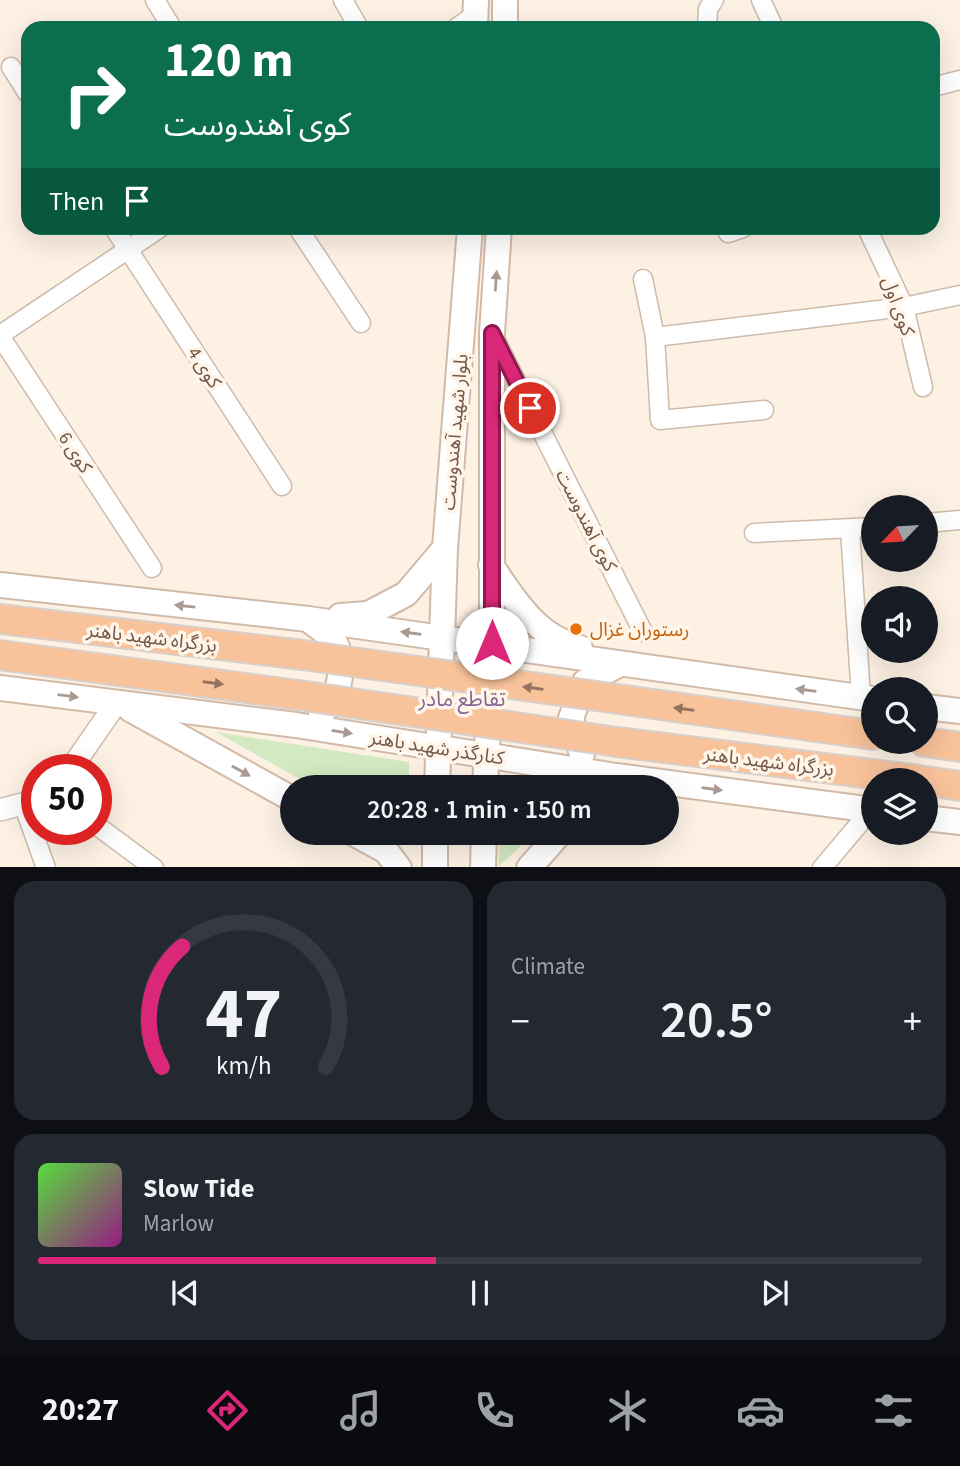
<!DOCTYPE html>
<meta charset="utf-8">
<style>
body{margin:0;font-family:"Source Sans 3","Noto Sans Arabic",sans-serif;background:#242831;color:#f1f3f6;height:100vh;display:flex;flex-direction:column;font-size:26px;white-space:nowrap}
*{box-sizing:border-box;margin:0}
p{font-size:23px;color:#9ea1a6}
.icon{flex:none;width:38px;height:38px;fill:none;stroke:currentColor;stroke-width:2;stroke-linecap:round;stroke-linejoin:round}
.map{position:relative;height:867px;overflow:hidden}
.details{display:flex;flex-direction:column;gap:14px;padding:14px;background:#0d0f14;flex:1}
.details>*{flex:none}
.top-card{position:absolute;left:21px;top:21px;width:919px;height:214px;border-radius:21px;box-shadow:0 7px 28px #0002;background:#0b6e4f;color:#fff;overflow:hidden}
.needle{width:46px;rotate:245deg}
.buttons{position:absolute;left:861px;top:495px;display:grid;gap:14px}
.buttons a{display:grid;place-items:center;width:77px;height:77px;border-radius:50%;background:#171b24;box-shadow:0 7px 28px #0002;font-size:35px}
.speed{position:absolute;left:21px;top:754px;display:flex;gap:14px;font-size:35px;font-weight:700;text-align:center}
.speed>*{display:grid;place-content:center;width:91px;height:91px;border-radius:50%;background:#171b24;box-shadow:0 7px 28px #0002;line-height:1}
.speed .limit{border:10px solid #d22;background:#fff;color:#111}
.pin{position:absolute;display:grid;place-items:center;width:60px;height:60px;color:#fff;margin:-30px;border:4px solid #fff;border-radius:50%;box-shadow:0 2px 7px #0007}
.me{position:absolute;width:77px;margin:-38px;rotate:0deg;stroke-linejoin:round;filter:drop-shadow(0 0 5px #0008)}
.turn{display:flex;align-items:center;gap:24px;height:147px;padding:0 28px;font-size:32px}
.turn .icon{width:91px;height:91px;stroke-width:2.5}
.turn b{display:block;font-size:49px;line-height:60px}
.then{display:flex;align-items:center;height:66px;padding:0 28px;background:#0003;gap:14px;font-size:26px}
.big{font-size:52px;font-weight:600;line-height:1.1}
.details .widget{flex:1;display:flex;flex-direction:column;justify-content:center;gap:10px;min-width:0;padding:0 24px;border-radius:21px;background:#242831}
.details .dial{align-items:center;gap:0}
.dial svg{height:182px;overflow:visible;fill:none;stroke:#363941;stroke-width:7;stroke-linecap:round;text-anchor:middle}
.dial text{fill:#f1f3f6;stroke:none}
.song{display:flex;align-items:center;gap:21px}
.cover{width:84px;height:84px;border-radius:10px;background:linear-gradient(135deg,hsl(110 70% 55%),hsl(310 70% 35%))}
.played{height:7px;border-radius:4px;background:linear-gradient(90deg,#db2777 45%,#363941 45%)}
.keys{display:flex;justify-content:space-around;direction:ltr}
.heat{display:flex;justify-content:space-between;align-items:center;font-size:38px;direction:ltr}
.details .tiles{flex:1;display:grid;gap:14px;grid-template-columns:1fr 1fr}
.widget:last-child{grid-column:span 2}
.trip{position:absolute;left:280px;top:775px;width:399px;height:70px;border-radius:35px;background:#171b24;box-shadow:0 7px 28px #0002;font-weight:600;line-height:70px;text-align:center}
.tab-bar{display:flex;height:112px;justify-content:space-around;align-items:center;background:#090b0e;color:#9ea1a6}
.tab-bar .icon{width:49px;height:49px}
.tab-bar .on{color:#db2777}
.tab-bar b{font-size:32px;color:#f1f3f6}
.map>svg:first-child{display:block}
.green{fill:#d3e9c1}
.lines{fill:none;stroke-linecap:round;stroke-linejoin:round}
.minor-casing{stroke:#cfbbac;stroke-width:21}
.tertiary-casing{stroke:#cfbbac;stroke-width:24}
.secondary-casing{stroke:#d2baa9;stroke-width:28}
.trunk-casing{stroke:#d8d0cc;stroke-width:32}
.minor{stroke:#fff;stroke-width:18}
.tertiary{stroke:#fff;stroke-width:21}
.secondary{stroke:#fff;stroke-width:24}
.trunk{stroke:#f8c29a;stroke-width:28}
.trunk-bridge-casing{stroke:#d8d0cc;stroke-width:32;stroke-linecap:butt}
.trunk-bridge{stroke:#f8c29a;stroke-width:28}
.oneway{fill:#ab9a92}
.oneway2{fill:#94725d}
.route-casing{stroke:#8e194d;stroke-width:18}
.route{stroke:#db2777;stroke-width:12}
.food-dot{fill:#e8710a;stroke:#fff5e8;stroke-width:2.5}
.labels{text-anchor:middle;stroke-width:7;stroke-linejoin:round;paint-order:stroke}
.street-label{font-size:19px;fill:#735749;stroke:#fff5e8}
.food-label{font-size:19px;fill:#c56008;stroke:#fff5e8;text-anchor:start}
.neighbourhood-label{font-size:21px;fill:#846597;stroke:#fff5e8}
</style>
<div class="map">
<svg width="960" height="868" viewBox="0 0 960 868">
<rect width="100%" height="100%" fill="#fcf1e3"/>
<g class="green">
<path d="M216,732l193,30v25h-95z"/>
<path d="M505,774l77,13h-78z"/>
<path d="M500,833h35l-37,34z"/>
</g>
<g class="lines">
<defs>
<g id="minor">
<path d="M155,0l17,28"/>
<path d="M343,0l16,28"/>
<path d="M761,0l13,28"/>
<path d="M456,28l19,-13"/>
<path d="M707,28l1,-19 6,-9"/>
<path d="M11,67l17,27"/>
<path d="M933,87l27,-7"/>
<path d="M114,228l168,258"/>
<path d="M298,228l63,95"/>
<path d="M867,228l37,79 19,80"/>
<path d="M728,233l15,-5"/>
<path d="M643,279l12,58 5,83 104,-10"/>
<path d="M0,335l160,-107"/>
<path d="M493,335l150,297"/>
<path d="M0,336l152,232"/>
<path d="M655,337l249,-30 56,-12"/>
<path d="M926,523l34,-3"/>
<path d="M850,529l11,168"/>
<path d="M754,533l119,-6"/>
<path d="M23,804l23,64"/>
<path d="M96,825l58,43"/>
<path d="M822,868l49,-58"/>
</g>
<g id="tertiary">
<path d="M70,770l47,-68"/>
<path d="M0,810l37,-10"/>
</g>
<g id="secondary">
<path d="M475,28l1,-28"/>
<path d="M505,28v-28"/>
<path d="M491,565c16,24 37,58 63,72 8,5 17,8 26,11"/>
<path d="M0,585l308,34 565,80"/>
<path d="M340,616l28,-2 38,-20 39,-46"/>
<path d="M308,619c8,7 20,14 26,22 12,18 7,61 -13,71"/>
<path d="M0,688l296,37 320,51 257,34"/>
<path d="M926,707l34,4"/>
<path d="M130,709l162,90"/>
<path d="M582,754l-11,-36 14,-36 35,-18"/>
<path d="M437,788l8,-240 25,-320"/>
<path d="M485,788l7,-144v-311l7,-105"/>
<path d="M926,818l34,4"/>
<path d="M353,833l33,18 13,17"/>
<path d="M435,868v-35"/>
<path d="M483,868l1,-35"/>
<path d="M529,868l31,-35"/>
</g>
<g id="trunk">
<path d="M0,619l303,36"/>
<path d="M0,655l298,40"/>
<path d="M625,700l248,35"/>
<path d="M617,742l303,38"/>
<path d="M924,742l36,5"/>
<path d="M926,781l34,5"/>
</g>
</defs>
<use href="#minor" class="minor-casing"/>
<use href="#tertiary" class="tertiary-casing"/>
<use href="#secondary" class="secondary-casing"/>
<use href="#trunk" class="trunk-casing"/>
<use href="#minor" class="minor"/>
<use href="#tertiary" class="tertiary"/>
<use href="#secondary" class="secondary"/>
<use href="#trunk" class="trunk"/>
<defs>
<g id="trunk-bridge">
<path d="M303,655l322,45"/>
<path d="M298,695l319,47"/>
</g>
</defs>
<use href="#trunk-bridge" class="trunk-bridge-casing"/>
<use href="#trunk-bridge" class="trunk-bridge"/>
</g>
<defs><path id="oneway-solid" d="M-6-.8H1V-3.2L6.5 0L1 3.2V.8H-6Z" transform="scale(1.75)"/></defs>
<g class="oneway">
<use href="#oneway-solid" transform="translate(496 281) rotate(-86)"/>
<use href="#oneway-solid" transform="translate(185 606) rotate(-174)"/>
<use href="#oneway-solid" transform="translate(411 633) rotate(-172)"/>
<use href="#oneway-solid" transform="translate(806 690) rotate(-172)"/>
<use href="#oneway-solid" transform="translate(68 696) rotate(7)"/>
<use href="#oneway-solid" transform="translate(342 732) rotate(9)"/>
<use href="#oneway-solid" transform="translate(241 771) rotate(29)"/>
<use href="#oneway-solid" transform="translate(712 789) rotate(8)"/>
</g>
<g class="oneway2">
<use href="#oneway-solid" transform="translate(213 683) rotate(8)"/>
<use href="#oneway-solid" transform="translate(533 688) rotate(-172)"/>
<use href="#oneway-solid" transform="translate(684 709) rotate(-172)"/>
</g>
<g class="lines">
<defs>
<path id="route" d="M492,643v-310l38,75"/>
</defs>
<use href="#route" class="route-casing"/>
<use href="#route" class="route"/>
</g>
<circle class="food-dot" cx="576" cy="629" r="7"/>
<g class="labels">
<g class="street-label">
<text transform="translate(899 306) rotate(70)" y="7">کوی اول</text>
<text transform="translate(205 367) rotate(57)" y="7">کوی 4</text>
<text transform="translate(454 432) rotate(-85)" y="7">بلوار شهید آهندوست</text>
<text transform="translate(76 452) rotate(57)" y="7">کوی 6</text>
<text transform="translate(587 520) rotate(63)" y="7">کوی آهندوست</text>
<text transform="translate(152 637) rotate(7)" y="7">بزرگراه شهید باهنر</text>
<text transform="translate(437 747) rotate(9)" y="7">کنارگذر شهید باهنر</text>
<text transform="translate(769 761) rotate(7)" y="7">بزرگراه شهید باهنر</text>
</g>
<g class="food-label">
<text x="590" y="636">رستوران غزال</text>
</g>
<g class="neighbourhood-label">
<text x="462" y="706">تقاطع مادر</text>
</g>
</g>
</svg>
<div class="buttons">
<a><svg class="needle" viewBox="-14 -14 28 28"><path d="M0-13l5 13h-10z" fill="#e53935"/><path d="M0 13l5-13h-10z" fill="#9ea1a6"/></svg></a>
<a><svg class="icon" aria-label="sound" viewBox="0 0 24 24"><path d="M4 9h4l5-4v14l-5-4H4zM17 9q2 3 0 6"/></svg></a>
<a><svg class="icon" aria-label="search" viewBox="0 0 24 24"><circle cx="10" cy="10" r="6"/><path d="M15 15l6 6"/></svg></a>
<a><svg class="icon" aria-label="layers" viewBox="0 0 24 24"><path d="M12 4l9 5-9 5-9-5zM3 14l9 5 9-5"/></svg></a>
</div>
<div class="speed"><div class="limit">50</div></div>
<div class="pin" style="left:530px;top:408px;background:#d93025"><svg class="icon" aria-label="arrive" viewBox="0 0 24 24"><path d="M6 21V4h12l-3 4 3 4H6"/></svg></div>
<svg class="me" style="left:492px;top:643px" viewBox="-20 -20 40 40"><circle r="19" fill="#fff"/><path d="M0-13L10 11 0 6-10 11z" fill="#db2777"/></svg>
<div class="trip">20:28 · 1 min · 150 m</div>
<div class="top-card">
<div class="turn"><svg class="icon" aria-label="right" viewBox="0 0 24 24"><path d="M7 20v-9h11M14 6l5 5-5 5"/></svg><div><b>120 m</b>کوی آهندوست</div></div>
<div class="then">Then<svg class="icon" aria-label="arrive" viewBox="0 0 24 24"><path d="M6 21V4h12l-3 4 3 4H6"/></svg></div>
</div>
</div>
<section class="details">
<div class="tiles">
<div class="widget dial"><svg viewBox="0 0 100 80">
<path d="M14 69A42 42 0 1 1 86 69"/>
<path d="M14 69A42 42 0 0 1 23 16" stroke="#db2777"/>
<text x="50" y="56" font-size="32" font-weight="700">47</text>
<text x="50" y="72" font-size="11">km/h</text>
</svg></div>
<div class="widget"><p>Climate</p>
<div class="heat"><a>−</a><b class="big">20.5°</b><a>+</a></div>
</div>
<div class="widget">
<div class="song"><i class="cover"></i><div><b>Slow Tide</b><p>Marlow</p></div></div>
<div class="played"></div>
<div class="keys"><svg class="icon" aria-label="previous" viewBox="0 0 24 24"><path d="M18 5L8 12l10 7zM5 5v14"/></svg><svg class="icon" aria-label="pause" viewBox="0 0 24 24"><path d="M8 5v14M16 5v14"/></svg><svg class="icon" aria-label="next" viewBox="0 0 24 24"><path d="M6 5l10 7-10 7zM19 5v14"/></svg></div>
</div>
</div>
</section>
<nav class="tab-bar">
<b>20:27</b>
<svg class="icon on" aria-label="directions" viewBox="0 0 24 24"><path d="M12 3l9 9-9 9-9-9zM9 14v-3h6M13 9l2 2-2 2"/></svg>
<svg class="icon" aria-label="music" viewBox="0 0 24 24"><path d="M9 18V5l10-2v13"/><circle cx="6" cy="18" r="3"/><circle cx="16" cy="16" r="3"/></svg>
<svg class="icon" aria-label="phone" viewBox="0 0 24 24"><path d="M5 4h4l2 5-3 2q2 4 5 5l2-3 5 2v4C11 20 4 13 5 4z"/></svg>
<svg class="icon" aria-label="climate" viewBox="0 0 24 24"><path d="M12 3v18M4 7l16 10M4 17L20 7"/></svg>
<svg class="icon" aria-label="car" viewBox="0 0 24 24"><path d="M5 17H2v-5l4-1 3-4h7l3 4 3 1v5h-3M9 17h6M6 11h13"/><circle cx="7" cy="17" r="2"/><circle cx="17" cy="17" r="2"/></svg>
<svg class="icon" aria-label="filters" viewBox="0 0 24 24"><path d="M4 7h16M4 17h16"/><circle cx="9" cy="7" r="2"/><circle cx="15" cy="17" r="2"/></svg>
</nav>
